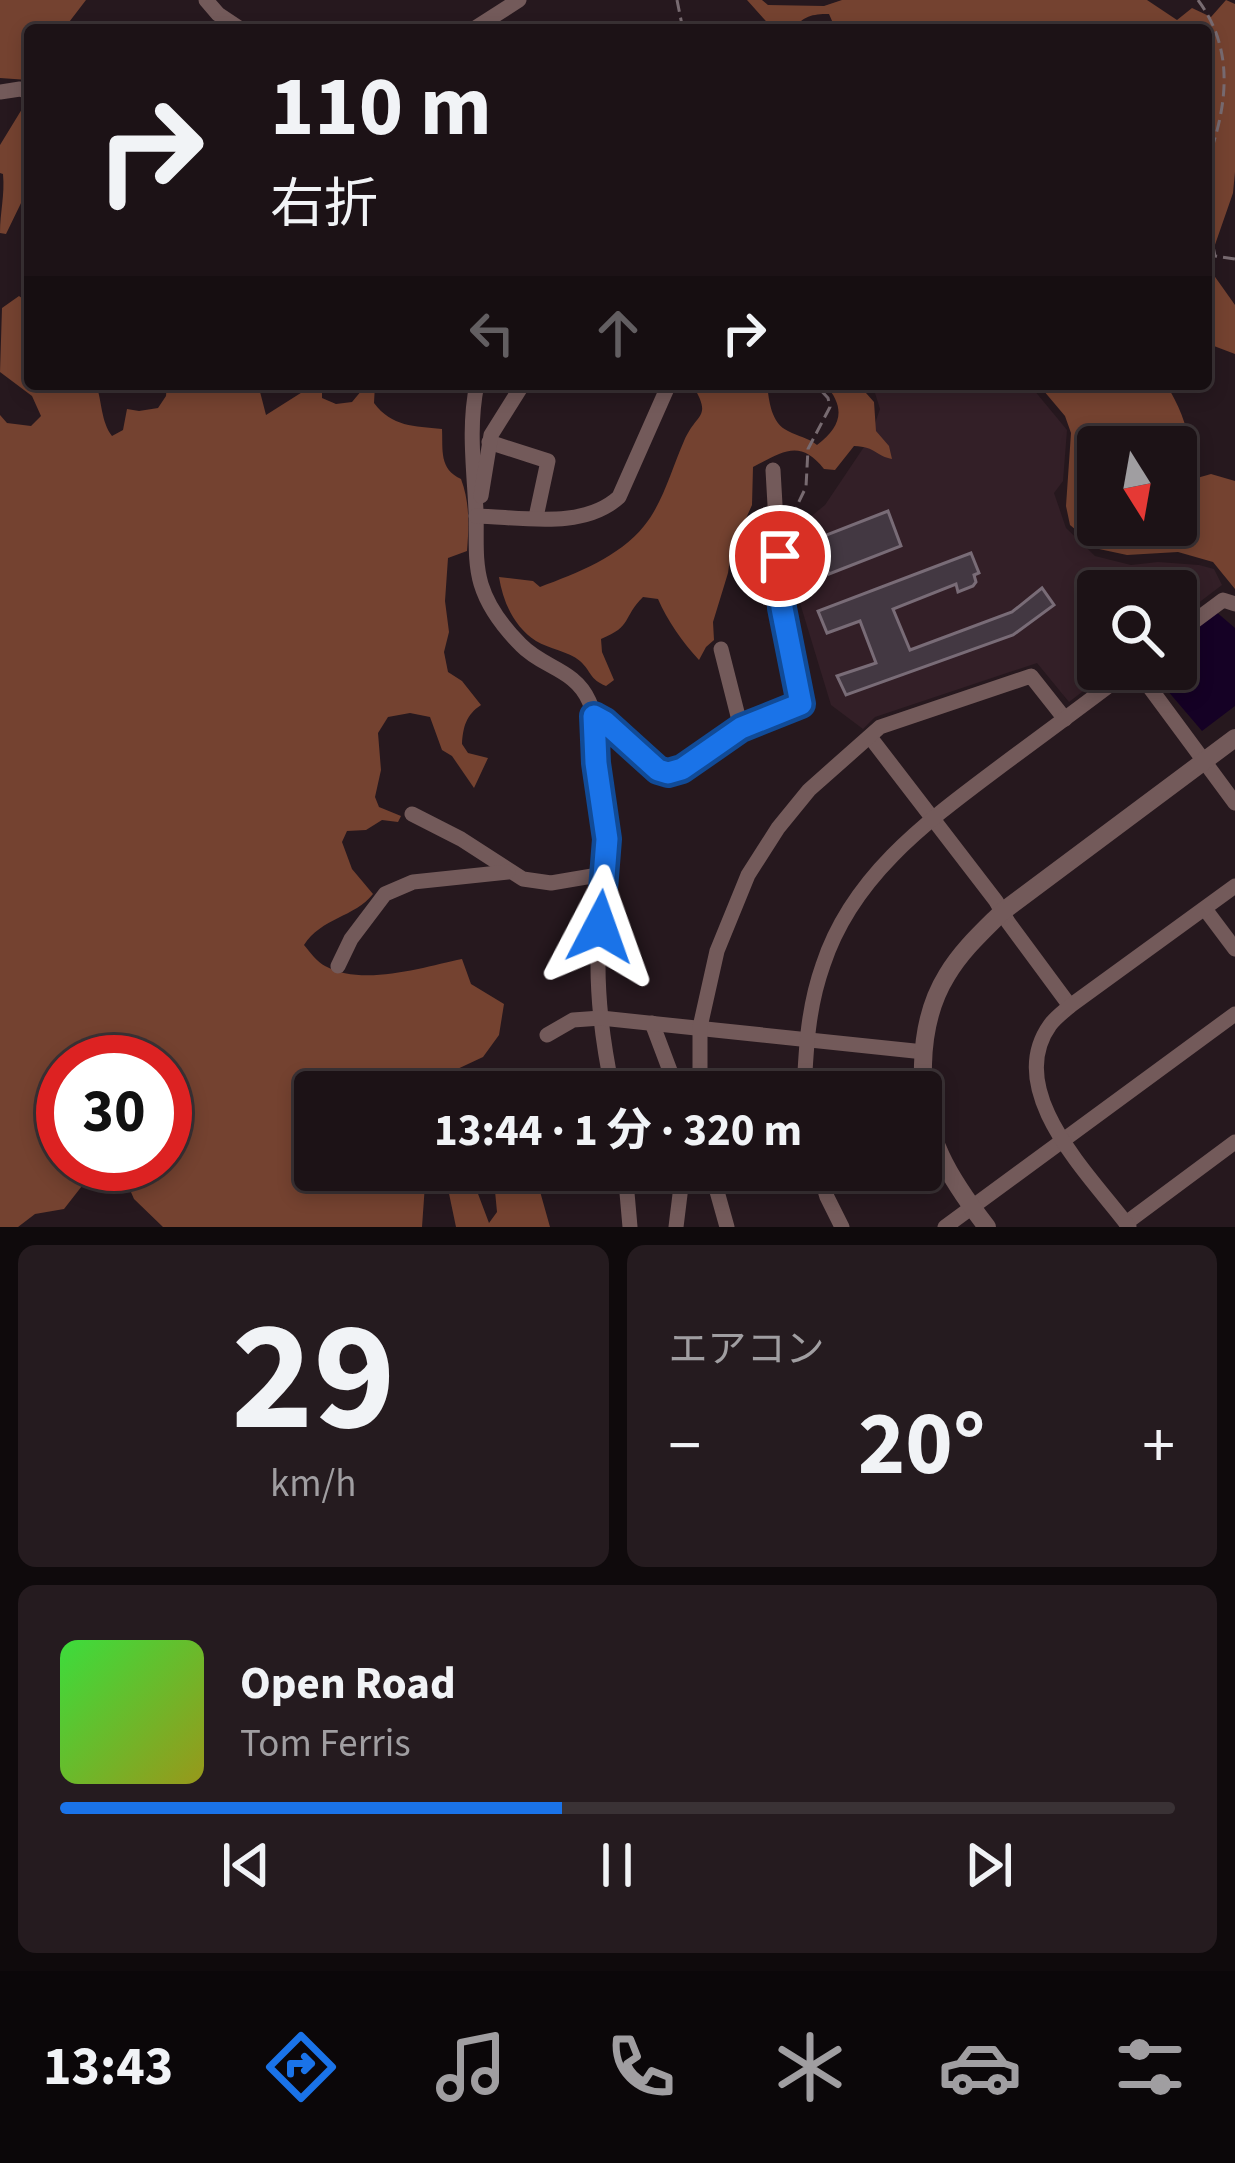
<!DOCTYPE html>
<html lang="ja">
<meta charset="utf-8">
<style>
body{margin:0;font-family:"Source Sans 3","Noto Sans JP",sans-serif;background:#251b1f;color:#f1f3f6;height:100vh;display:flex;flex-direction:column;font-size:45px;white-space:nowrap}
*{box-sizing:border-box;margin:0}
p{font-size:39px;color:#a09ea1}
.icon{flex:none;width:66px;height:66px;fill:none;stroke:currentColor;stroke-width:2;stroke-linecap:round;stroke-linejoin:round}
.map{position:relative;height:1227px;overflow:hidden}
.details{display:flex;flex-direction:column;gap:18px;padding:18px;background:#0f0a0c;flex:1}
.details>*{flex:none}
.top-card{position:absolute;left:24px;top:24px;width:1188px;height:366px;border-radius:12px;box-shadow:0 6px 18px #0003,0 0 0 3px #3a3235;background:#1c1216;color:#f1f3f6;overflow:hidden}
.needle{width:78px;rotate:169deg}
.controls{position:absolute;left:1077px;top:426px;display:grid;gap:24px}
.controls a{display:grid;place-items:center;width:120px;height:120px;border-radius:12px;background:#1c1216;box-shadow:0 6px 18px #0003,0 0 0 3px #3a3235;font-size:60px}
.speed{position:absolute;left:36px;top:1035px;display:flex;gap:24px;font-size:60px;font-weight:700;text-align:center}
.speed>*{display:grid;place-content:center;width:156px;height:156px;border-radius:50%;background:#1c1216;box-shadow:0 6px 18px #0003,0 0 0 3px #3a3235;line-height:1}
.speed .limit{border:18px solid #d22;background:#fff;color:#111}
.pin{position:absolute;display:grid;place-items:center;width:102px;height:102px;color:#fff;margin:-51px;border:6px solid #fff;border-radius:50%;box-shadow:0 3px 12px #0007}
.me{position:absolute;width:132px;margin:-66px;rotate:4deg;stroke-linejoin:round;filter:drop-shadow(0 0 9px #0008)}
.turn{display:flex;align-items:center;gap:42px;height:252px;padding:0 48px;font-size:54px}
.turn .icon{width:156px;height:156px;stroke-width:2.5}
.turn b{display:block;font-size:84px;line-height:102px}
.lanes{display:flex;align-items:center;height:114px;padding:0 48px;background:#0003;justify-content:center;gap:60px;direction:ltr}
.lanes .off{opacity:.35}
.big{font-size:90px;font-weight:700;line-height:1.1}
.details .tile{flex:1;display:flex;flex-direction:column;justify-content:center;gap:18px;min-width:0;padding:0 42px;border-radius:18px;background:#251b1f}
.details .dial{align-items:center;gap:0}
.dial b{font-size:156px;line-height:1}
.song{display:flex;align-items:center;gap:36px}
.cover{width:144px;height:144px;border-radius:18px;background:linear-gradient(135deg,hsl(120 70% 55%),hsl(60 70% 35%))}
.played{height:12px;border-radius:6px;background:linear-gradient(90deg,#1a73e8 45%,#3a3235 45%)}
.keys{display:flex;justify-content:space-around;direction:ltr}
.heat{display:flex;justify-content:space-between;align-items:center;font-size:66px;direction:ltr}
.details .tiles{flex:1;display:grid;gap:18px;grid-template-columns:1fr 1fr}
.tile:last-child{grid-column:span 2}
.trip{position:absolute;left:294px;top:1071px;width:648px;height:120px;border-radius:12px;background:#1c1216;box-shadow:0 6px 18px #0003,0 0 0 3px #3a3235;font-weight:700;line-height:120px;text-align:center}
.menu{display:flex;height:192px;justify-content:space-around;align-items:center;background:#0b0709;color:#a09ea1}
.menu .icon{width:84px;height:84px}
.menu .active{color:#1a73e8}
.menu b{font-size:54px;color:#f1f3f6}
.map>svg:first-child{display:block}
.built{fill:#331f27}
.forest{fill:#744230;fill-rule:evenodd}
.water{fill:#150125}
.building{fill:#433842;stroke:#796c77;stroke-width:3}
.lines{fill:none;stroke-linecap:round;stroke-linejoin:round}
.path{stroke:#786b71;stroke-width:3;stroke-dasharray:12 6;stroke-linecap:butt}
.minor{stroke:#735a5a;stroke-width:15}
.tertiary{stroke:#735a5a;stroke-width:18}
.route-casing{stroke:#114b97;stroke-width:30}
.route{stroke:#1a73e8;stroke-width:21}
</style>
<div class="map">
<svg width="1235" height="1227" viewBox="0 0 1235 1227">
<rect width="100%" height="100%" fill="#26181e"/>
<path class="built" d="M867,384h162l38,46 -4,51 -9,12 12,35 29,28 36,9 27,-3 41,3 15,4 8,16 -46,35v-29h-78v78h14l-43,33 -32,-39 -162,54 -12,12 -32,-24 -31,-102 -14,-66 39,-32 45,-67 10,-29 -5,-16z"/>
<g class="forest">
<path d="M0,0h86l-23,30h-33l-2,50 -28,-2z"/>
<path d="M747,0h15l6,5 56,1 18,-6h305l30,20 15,-12 19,9 15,-17 9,4v168l-2,21 -24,69 4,12 22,31v49l-29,-11v-313h-260l-11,-5 -17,-2 -4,7h-78l-7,-16c-17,0 -26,2 -36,16h-19z"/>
<path d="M22,109l8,3 -8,30 4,30 -4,29 -16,33 -6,-1c0,-21 5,-38 3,-59l-3,-1v-28z"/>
<path d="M19,296l11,8v80h66c6,17 5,38 16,52l11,-6 4,-21 12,2 19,-3 8,-12 1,-12h91l8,31 49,-31h7v14l14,6 16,-2 15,-18h8l-1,19c18,24 40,23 68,26 1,21 -3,40 19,50 9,24 8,47 6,72l-19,7 -3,43 4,31 -5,20 4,20 14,9 19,24c-15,10 -18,22 -19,39l6,9 20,5 -14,30 -22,-32 -10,-6 -12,-33 -20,-4 -22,4 -10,16 3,37 -6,27 4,10 22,9 -3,6 -16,-2 -16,10 -19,1 -5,11 10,27 21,25c-18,23 -52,24 -69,51 6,7 13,17 21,21 38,21 98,1 137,-7l9,25 33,20 -5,31 -16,22 -32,15 -9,20h-127v78h111l-4,57h-259l-29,-28 -10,-23 -16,-12h57v-102h-102v102h41l-15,13 -25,32 -29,5 -17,13h-18v-812l7,8 24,3 10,-10 -9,-20 -32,-24 2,-64z"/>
<path d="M692,384h24l12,3 2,-3h37c2,17 4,39 21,47 11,6 19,6 29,14 25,-19 29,-37 8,-61h33l16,18 2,29 13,15 3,13c-17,-3 -15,-12 -38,-13l-19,24 -11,-1c-24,-31 -42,-17 -71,-2l-1,38 -21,47 -3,21 -15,49 1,18 -8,7 -7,13c-16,-17 -32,-40 -41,-61l-15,-2c-21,21 -10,29 -42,42l1,13 12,28 -8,6c-17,-7 -14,-14 -26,-25 -12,-10 -31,-12 -44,-20 -22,-14 -33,-39 -37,-64l34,4 7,6c37,-14 79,-30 104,-61 19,-23 28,-58 40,-85 13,-30 29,-22 8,-57z"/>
<path d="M1038,384h128c17,28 32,62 15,92l2,6 28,-8 24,7v108l-22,-27 -35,-10 -51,3 -28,-6 -29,-24 -4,-19 5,-73 -6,-17zM1176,447v78h-78v-78z"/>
<path d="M440,1170h29l20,53 8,-11 -4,-42h41l16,57h-94l-9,-43z"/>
</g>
<path class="water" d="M1214,610l21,18v78l-33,25 -53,-62h27v-28z"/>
<g class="building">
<path d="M888,511l13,35 -72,28 -13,-35z"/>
<path d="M971,553l8,20 -5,2 2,7 -3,4 -15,6 -2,-8 -63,25 17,41 102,-38 30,-24 12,17 -41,30 -167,60 -9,-19 39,-13 -16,-42 -33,12 -9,-22z"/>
</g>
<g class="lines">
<g class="path">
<path d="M677,0l6,30"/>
<path d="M1198,0c37,50 30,106 8,165"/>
<path d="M1206,211l9,45 20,3"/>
<path d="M791,518l15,-31 2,-38 22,-42 -2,-9 -13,-14"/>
</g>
<g class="minor">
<path d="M206,0l12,14 24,16"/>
<path d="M472,30l47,-30"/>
<path d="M0,92l20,-3 10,3"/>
<path d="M477,384c-9,43 -3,84 -1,127 1,25 -2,49 5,73 7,23 23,44 40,61 22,23 54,24 68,56 9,20 6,43 8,64 2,24 9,48 10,72 1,42 -9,85 -9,128 0,42 6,85 15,127"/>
<path d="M489,442l59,19 -12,56"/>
<path d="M481,496l10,-61 32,-51"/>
<path d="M476,516c46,1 107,14 143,-19l50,-113"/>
<path d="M1176,635l47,-35 12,4"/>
<path d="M721,649l20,79"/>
<path d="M1136,669l99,134"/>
<path d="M594,716l64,54 10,3 14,-4 65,-44 54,-21 -20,-95 -8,-139"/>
<path d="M870,737l126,164 12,21 62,84"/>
<path d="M412,814l49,25 62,40 28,4 53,-9"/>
<path d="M1205,909l30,40"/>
<path d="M338,966l13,-27 34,-45 28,-12 95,-10"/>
<path d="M652,1023l26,69"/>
<path d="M547,1035l26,-15 28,-2 323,34"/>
<path d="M700,1092v-65l17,-76 31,-76 30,-47 31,-38 71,-63 151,-51 34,43"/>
<path d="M804,1092c2,-44 4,-85 19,-127 30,-92 109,-147 182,-202 42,-31 84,-62 126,-94"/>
<path d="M625,1170l5,57"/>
<path d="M711,1170l16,57"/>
<path d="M819,1170l8,27 15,30"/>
<path d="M1126,1223l109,-81"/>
<path d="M676,1227l7,-57"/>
<path d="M945,1227l290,-213"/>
<path d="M1129,1227c-37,-50 -127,-135 -79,-202 5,-7 13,-13 20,-19l165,-120"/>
</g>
<path class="tertiary" d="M987,1227c-17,-22 -34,-45 -46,-71 -25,-53 -25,-131 6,-181 15,-25 35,-43 55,-63l233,-174"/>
</g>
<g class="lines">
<defs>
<path id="route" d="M600,927l7,-88 -11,-76 -2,-47 11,6 53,48 10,3 14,-4 59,-41 60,-24 -19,-96 -2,-52"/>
</defs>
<use href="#route" class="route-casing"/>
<use href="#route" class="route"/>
</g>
</svg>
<div class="controls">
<a><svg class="needle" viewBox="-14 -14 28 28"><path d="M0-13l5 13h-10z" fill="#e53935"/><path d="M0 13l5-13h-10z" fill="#a09ea1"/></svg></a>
<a><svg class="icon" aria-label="search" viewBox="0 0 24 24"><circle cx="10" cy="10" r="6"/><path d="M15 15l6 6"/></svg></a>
</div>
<div class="speed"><div class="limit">30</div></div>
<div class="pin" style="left:780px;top:556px;background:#d93025"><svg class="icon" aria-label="arrive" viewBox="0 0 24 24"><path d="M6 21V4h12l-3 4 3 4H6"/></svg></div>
<svg class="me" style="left:600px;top:927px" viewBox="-20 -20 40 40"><path d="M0-17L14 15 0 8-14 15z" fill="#1a73e8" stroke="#fff" stroke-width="4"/></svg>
<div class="trip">13:44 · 1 分 · 320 m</div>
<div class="top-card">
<div class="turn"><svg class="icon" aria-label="right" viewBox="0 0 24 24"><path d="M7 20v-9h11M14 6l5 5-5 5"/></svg><div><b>110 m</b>右折</div></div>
<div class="lanes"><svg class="icon off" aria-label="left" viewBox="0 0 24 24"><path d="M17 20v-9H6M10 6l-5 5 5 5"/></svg><svg class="icon off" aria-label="ahead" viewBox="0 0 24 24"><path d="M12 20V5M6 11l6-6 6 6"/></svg><svg class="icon" aria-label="right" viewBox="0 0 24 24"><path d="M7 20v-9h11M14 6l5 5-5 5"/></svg></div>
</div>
</div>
<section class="details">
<div class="tiles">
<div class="tile dial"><b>29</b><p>km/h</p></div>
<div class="tile"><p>エアコン</p>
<div class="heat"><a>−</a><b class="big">20°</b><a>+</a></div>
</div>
<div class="tile">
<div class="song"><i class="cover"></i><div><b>Open Road</b><p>Tom Ferris</p></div></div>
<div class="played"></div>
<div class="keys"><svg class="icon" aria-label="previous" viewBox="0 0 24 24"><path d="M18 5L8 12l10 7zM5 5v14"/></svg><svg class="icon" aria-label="pause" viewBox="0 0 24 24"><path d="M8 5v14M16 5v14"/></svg><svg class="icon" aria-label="next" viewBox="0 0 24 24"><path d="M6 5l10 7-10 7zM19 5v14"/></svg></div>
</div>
</div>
</section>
<nav class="menu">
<b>13:43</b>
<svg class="icon active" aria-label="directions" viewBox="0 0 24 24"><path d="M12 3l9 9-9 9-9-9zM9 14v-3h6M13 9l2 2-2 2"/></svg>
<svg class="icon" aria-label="music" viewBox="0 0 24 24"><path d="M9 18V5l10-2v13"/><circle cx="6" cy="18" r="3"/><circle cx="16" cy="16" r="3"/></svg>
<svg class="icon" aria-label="phone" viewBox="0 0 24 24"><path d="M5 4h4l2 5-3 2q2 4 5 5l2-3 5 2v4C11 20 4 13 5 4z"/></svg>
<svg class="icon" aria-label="climate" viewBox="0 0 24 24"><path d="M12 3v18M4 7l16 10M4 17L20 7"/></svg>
<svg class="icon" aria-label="car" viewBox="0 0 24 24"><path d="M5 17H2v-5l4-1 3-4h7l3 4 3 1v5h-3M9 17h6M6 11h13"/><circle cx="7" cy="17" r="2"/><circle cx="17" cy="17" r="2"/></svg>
<svg class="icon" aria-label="filters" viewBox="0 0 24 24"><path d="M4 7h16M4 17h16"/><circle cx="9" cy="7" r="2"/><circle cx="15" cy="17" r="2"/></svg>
</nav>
